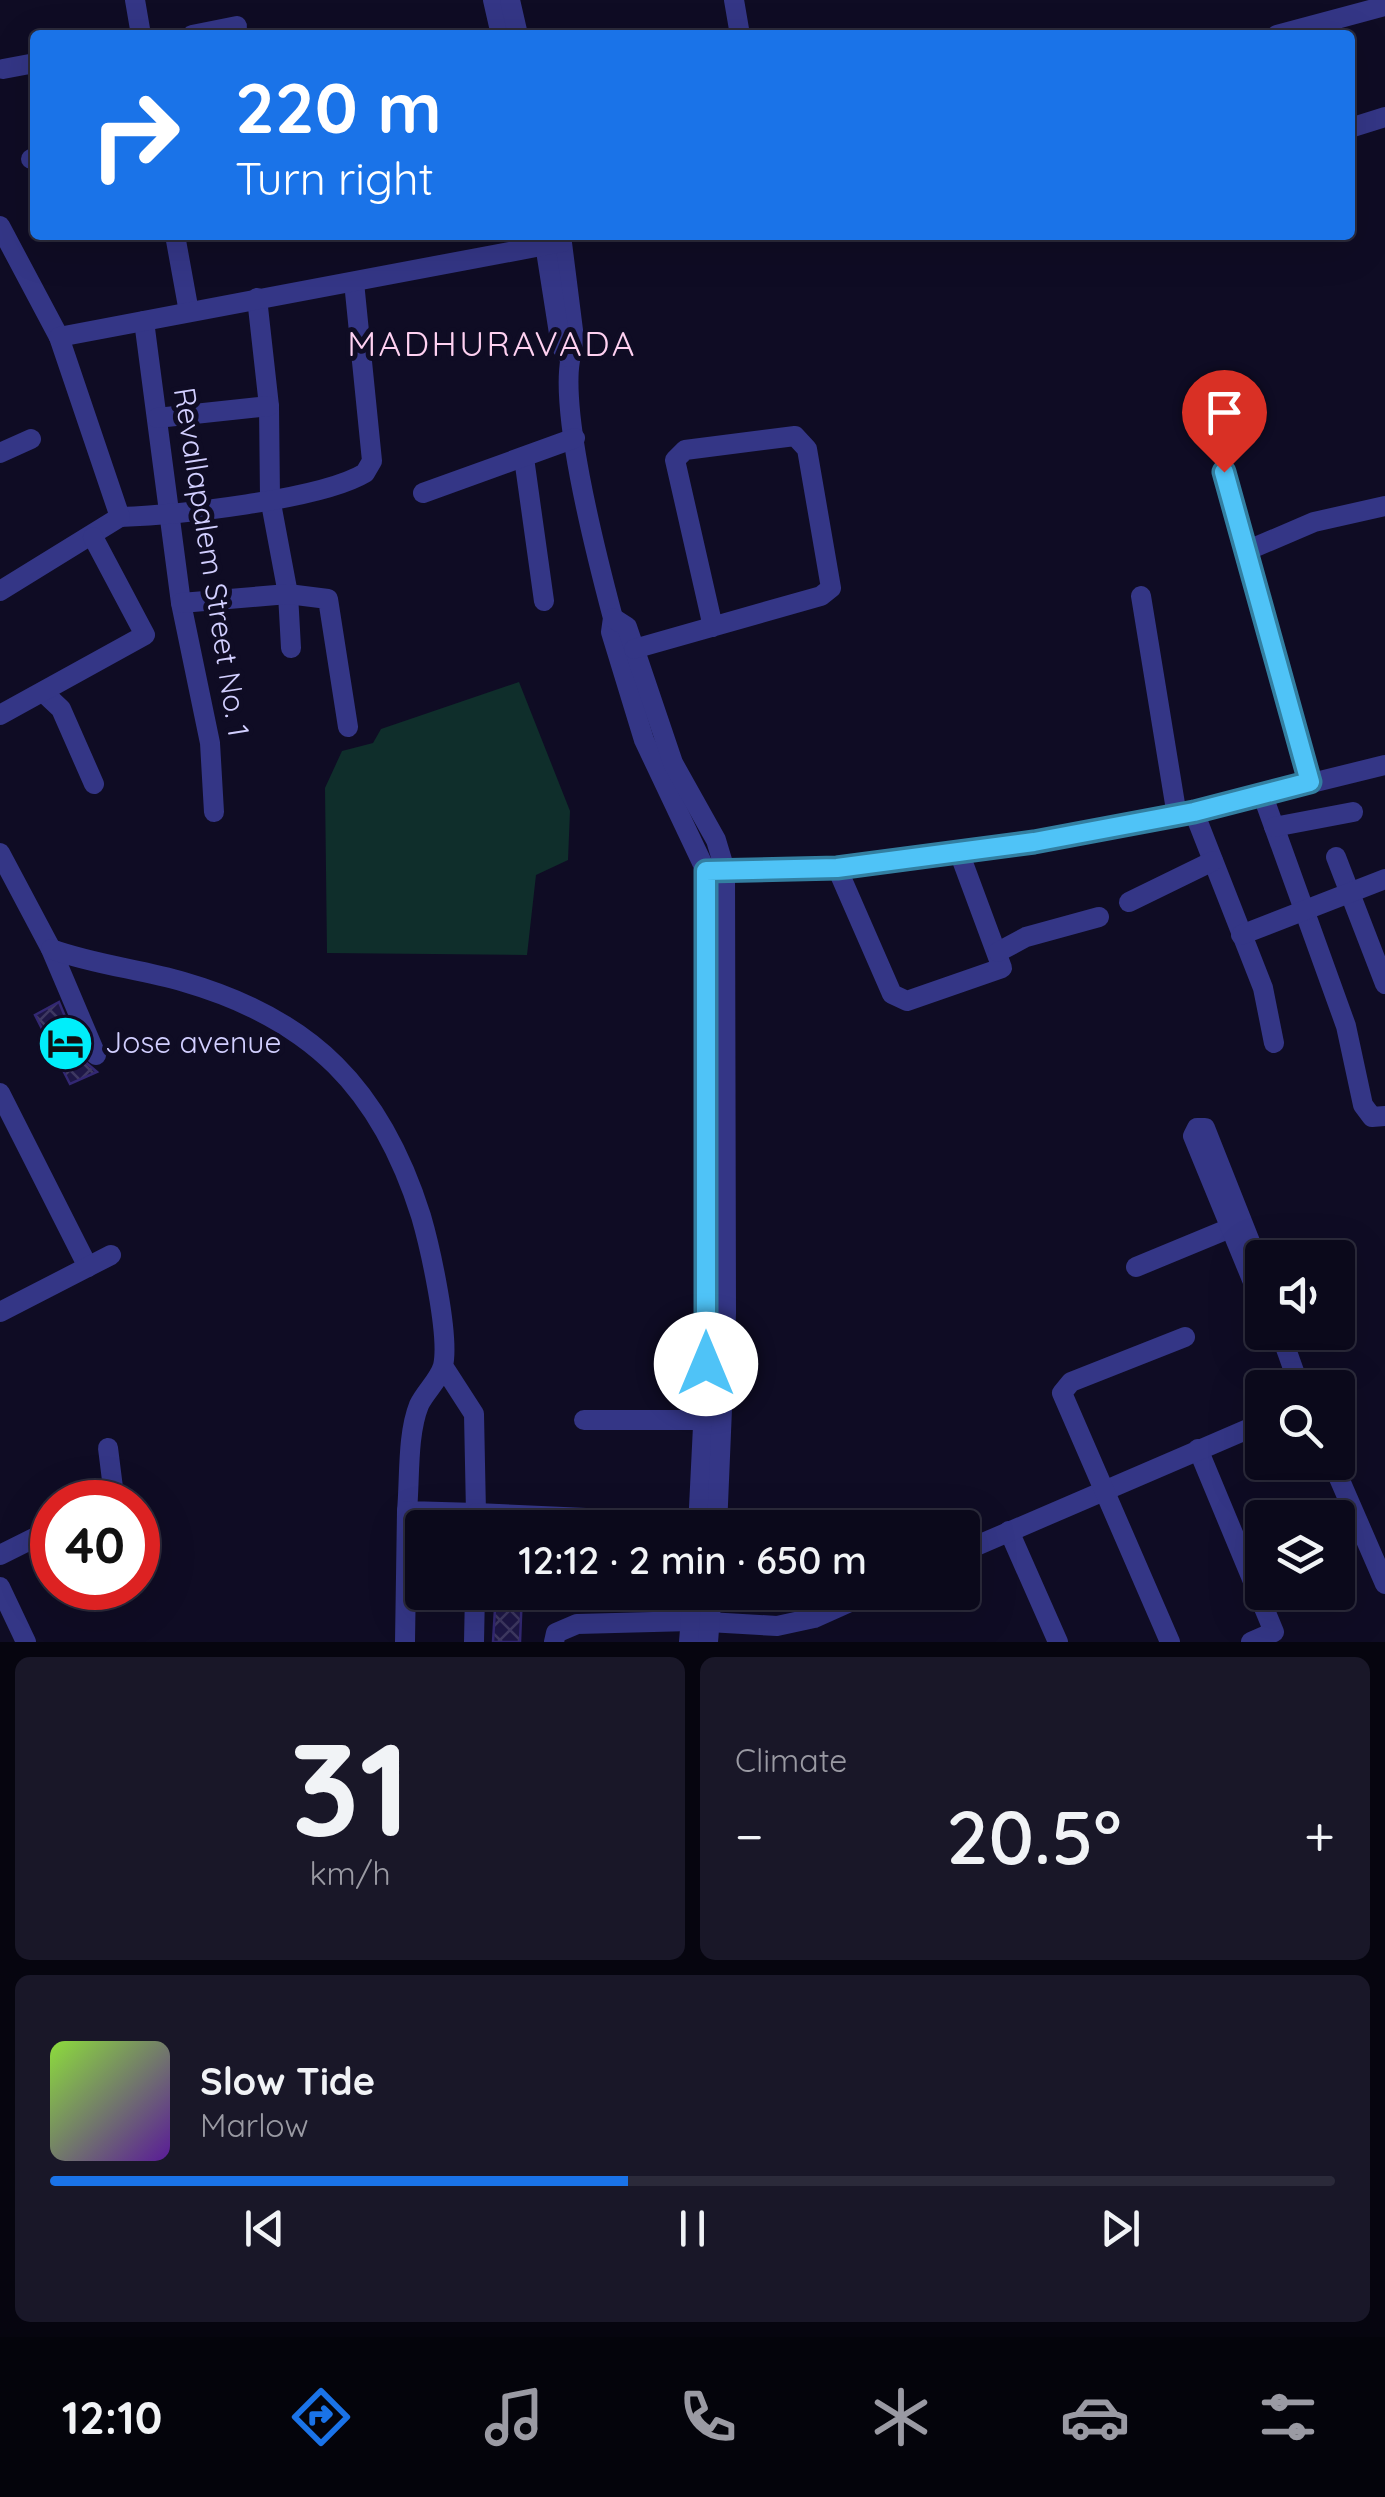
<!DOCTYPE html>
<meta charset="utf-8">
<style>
body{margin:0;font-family:Quicksand,sans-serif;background:#191728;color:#f1f3f6;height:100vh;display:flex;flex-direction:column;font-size:38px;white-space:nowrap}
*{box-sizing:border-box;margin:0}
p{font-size:32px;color:#9a9aa3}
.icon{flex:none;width:55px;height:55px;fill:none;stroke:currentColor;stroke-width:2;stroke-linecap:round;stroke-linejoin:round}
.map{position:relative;height:1642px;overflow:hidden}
.details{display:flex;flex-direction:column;gap:15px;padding:15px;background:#06050f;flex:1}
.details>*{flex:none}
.hud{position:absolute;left:30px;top:30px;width:1325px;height:210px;border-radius:10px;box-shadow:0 10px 40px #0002,0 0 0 2px #2b2a3a;background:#1a73e8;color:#fff;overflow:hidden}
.fabs{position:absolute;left:1245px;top:1240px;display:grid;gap:20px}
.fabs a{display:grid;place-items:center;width:110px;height:110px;border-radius:10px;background:#0b091b;box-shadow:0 10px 40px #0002,0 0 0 2px #2b2a3a;font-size:50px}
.speed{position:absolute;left:30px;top:1480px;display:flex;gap:20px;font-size:50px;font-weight:700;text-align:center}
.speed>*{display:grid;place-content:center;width:130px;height:130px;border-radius:50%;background:#0b091b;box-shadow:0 10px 40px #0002,0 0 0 2px #2b2a3a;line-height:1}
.speed .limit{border:15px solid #d22;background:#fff;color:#111}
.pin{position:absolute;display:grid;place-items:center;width:85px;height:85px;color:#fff;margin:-102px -42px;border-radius:50% 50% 50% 0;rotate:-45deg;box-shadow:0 0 10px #0007}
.pin .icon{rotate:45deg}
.me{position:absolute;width:110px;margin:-55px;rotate:0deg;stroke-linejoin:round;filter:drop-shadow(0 0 8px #0008)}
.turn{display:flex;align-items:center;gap:35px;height:210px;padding:0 40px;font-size:45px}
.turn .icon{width:130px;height:130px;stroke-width:2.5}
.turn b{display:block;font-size:70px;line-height:85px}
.big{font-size:75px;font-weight:600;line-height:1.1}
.details .tile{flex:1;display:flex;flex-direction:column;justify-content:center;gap:15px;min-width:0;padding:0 35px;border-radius:15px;background:#191728}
.details .dial{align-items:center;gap:0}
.dial b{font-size:130px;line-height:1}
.song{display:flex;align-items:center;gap:30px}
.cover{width:120px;height:120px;border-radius:15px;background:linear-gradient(135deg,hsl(90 70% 55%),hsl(270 70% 35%))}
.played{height:10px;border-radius:5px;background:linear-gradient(90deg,#1a73e8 45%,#2b2a3a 45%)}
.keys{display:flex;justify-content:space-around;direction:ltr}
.heat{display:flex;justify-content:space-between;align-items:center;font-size:55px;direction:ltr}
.details .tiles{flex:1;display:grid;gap:15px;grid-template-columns:1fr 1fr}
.tile:last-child{grid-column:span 2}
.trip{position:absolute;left:405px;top:1510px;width:575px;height:100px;border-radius:10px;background:#0b091b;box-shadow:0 10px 40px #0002,0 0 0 2px #2b2a3a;font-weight:600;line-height:100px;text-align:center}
.menu{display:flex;height:160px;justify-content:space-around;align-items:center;background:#04040b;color:#9a9aa3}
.menu .icon{width:70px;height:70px}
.menu .on{color:#1a73e8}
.menu b{font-size:45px;color:#f1f3f6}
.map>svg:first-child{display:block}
.grass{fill:#0f2e2b}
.building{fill:url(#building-cross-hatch);stroke:#332873;stroke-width:2.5}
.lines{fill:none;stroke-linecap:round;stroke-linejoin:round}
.minor{stroke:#343686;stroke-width:20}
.route-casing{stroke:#337fa1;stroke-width:25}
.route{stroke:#4fc3f7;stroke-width:18}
.labels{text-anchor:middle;stroke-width:10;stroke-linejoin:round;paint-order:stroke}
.street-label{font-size:30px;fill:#d2cfff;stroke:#0f0c24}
.poi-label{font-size:30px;fill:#d2cfff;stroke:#0f0c24;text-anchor:start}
.quarter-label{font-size:35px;letter-spacing:2.5px;fill:#ffd1f1;stroke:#0f0c24}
</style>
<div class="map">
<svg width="1385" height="1642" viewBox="0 0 1385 1642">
<defs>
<pattern id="building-cross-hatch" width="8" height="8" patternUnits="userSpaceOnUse" patternTransform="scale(2.5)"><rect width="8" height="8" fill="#1e1746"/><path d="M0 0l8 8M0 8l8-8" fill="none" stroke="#3e3862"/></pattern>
</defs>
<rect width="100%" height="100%" fill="#0f0c24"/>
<path class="grass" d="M519,682l51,129 -2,49 -32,15 -9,80 -200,-2 -2,-165 17,-37 31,-8 8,-14z"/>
<g class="building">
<path d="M59,1002l24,58 14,12 -27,12 -35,-69z"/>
<path d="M496,1592h26l-2,50h-27z"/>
</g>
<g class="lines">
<g class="minor">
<path d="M135,0l6,35"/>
<path d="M493,0l8,35"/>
<path d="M510,0l8,35"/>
<path d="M734,0l6,35"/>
<path d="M192,35l45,-9"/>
<path d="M1277,35l108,-29"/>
<path d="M3,69l32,-6"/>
<path d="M1350,128l35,-11"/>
<path d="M31,159h4"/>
<path d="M0,226l59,111"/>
<path d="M175,235l14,77"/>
<path d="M561,235l14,111c-24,39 25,223 38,272l-2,14 33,108 62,131v494l-8,163"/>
<path d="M544,238l17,108 8,11"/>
<path d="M257,298l12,108 1,92 18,96 3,54"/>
<path d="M144,321l37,282 29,140 4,69"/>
<path d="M157,418l112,-12"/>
<path d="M0,453l31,-14"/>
<path d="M524,458l20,143"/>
<path d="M1224,472l86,310"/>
<path d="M423,493l152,-55"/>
<path d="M120,517c56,-2 200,-17 245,-44l7,-12 -18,-179"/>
<path d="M1246,551l68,-29 71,-16"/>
<path d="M0,591l120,-74 -61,-180 503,-95"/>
<path d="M1141,596l36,220"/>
<path d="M181,603l107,-9 40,5 20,128"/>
<path d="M613,618l14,9 46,136 43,77 9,30 1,443 -9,215"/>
<path d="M634,649l187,-53 10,-8 -24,-139 -12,-13 -110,14 -10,10 38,167"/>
<path d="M43,692l18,17 33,75"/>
<path d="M0,715l145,-80 -52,-98"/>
<path d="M1263,796l83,230 17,79 9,12 13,-1"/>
<path d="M1194,812l69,176 11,55"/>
<path d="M1274,827l79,-15"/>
<path d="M0,853l51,96 45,106"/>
<path d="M1336,857l49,127"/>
<path d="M837,868l55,126 15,7 95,-33 -43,-116"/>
<path d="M713,871l124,-3 197,-25 160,-31 191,-47"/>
<path d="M1129,902l84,-41"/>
<path d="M1241,935l144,-56"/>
<path d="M51,949c44,16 89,20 133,33 128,37 197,107 237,234 9,31 29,120 22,150 -4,14 -18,26 -24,39 -12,30 -9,74 -12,106l69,2 -2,-99 -31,-48"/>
<path d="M998,952l28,-15 73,-20"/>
<path d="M0,1093l88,174"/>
<path d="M1136,1267l104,-43"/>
<path d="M1262,1272l-57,-144h-8l-4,8 69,168"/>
<path d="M0,1312l111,-57"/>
<path d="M1280,1332l20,56"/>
<path d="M584,1420h120"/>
<path d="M1198,1449l76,183 -23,10"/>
<path d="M1332,1462l53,122"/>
<path d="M103,1502l10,-14 -5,-40"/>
<path d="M476,1528v-15l222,10"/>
<path d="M1009,1531l49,111"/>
<path d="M962,1552l300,-129"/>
<path d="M0,1555l52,-26"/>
<path d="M0,1587l26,55"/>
<path d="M405,1642l2,-131"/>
<path d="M474,1642l1,-50"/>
<path d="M554,1642l2,-9 21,-9 114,-3 86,5 37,-8 58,-26"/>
<path d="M689,1642l4,-50"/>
<path d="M708,1642l4,-50"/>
<path d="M1170,1642l-108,-249 9,-11 114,-45"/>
</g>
</g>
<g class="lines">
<defs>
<path id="route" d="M706,1364v-493l131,-3 197,-26 160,-30 116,-30 -86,-310"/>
</defs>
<use href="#route" class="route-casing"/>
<use href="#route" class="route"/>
</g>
<defs>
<symbol id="hotel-disc" viewBox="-11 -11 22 22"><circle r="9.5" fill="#00eefa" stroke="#0f0c24"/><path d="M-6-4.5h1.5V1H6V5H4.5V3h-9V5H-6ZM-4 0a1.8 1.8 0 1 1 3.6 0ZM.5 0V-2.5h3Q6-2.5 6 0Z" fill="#111"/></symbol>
</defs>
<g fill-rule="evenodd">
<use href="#hotel-disc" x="34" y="1012" width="63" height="63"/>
</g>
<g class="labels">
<g class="street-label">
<text transform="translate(211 562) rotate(81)" y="10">Revallapalem Street No. 1</text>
</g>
<g class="poi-label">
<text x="105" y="1053">Jose avenue</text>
</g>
<g class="quarter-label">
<text x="492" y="356">MADHURAVADA</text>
</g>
</g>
</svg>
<div class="fabs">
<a><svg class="icon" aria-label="sound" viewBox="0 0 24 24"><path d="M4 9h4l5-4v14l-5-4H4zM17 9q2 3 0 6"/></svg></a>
<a><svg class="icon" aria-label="search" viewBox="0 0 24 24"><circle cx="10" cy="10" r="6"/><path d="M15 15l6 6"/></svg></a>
<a><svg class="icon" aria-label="layers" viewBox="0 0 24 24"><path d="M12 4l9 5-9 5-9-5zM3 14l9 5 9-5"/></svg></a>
</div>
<div class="speed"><div class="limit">40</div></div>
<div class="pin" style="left:1224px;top:472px;background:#d93025"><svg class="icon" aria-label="arrive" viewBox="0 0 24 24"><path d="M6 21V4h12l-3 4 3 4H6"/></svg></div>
<svg class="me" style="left:706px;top:1364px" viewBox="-20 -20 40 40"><circle r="19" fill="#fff"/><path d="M0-13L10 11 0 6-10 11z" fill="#4fc3f7"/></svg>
<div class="trip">12:12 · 2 min · 650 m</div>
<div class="hud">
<div class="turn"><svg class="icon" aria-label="right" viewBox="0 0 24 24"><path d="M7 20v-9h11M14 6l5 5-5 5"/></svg><div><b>220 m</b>Turn right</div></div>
</div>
</div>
<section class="details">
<div class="tiles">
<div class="tile dial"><b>31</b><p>km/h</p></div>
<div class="tile"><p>Climate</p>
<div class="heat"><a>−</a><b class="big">20.5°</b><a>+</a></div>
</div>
<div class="tile">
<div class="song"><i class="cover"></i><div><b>Slow Tide</b><p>Marlow</p></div></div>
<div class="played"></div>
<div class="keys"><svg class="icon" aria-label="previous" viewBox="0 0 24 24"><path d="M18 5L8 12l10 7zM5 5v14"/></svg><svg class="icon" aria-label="pause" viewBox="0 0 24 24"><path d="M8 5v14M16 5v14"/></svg><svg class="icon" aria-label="next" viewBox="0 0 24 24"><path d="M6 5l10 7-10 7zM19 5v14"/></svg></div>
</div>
</div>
</section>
<nav class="menu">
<b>12:10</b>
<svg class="icon on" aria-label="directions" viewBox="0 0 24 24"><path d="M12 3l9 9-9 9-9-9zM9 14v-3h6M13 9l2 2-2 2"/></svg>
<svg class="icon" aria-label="music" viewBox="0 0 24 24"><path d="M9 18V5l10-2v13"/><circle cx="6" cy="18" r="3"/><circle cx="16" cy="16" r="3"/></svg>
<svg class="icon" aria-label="phone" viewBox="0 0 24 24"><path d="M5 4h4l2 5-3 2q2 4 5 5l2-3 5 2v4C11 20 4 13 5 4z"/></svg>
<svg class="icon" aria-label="climate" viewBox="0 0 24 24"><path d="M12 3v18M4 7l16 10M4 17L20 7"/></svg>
<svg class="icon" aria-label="car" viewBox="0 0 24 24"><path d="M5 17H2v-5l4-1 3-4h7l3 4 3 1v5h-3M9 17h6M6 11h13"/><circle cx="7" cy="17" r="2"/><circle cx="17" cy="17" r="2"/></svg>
<svg class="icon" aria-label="filters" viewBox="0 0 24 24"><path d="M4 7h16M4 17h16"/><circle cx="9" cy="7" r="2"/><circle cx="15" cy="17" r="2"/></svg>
</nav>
